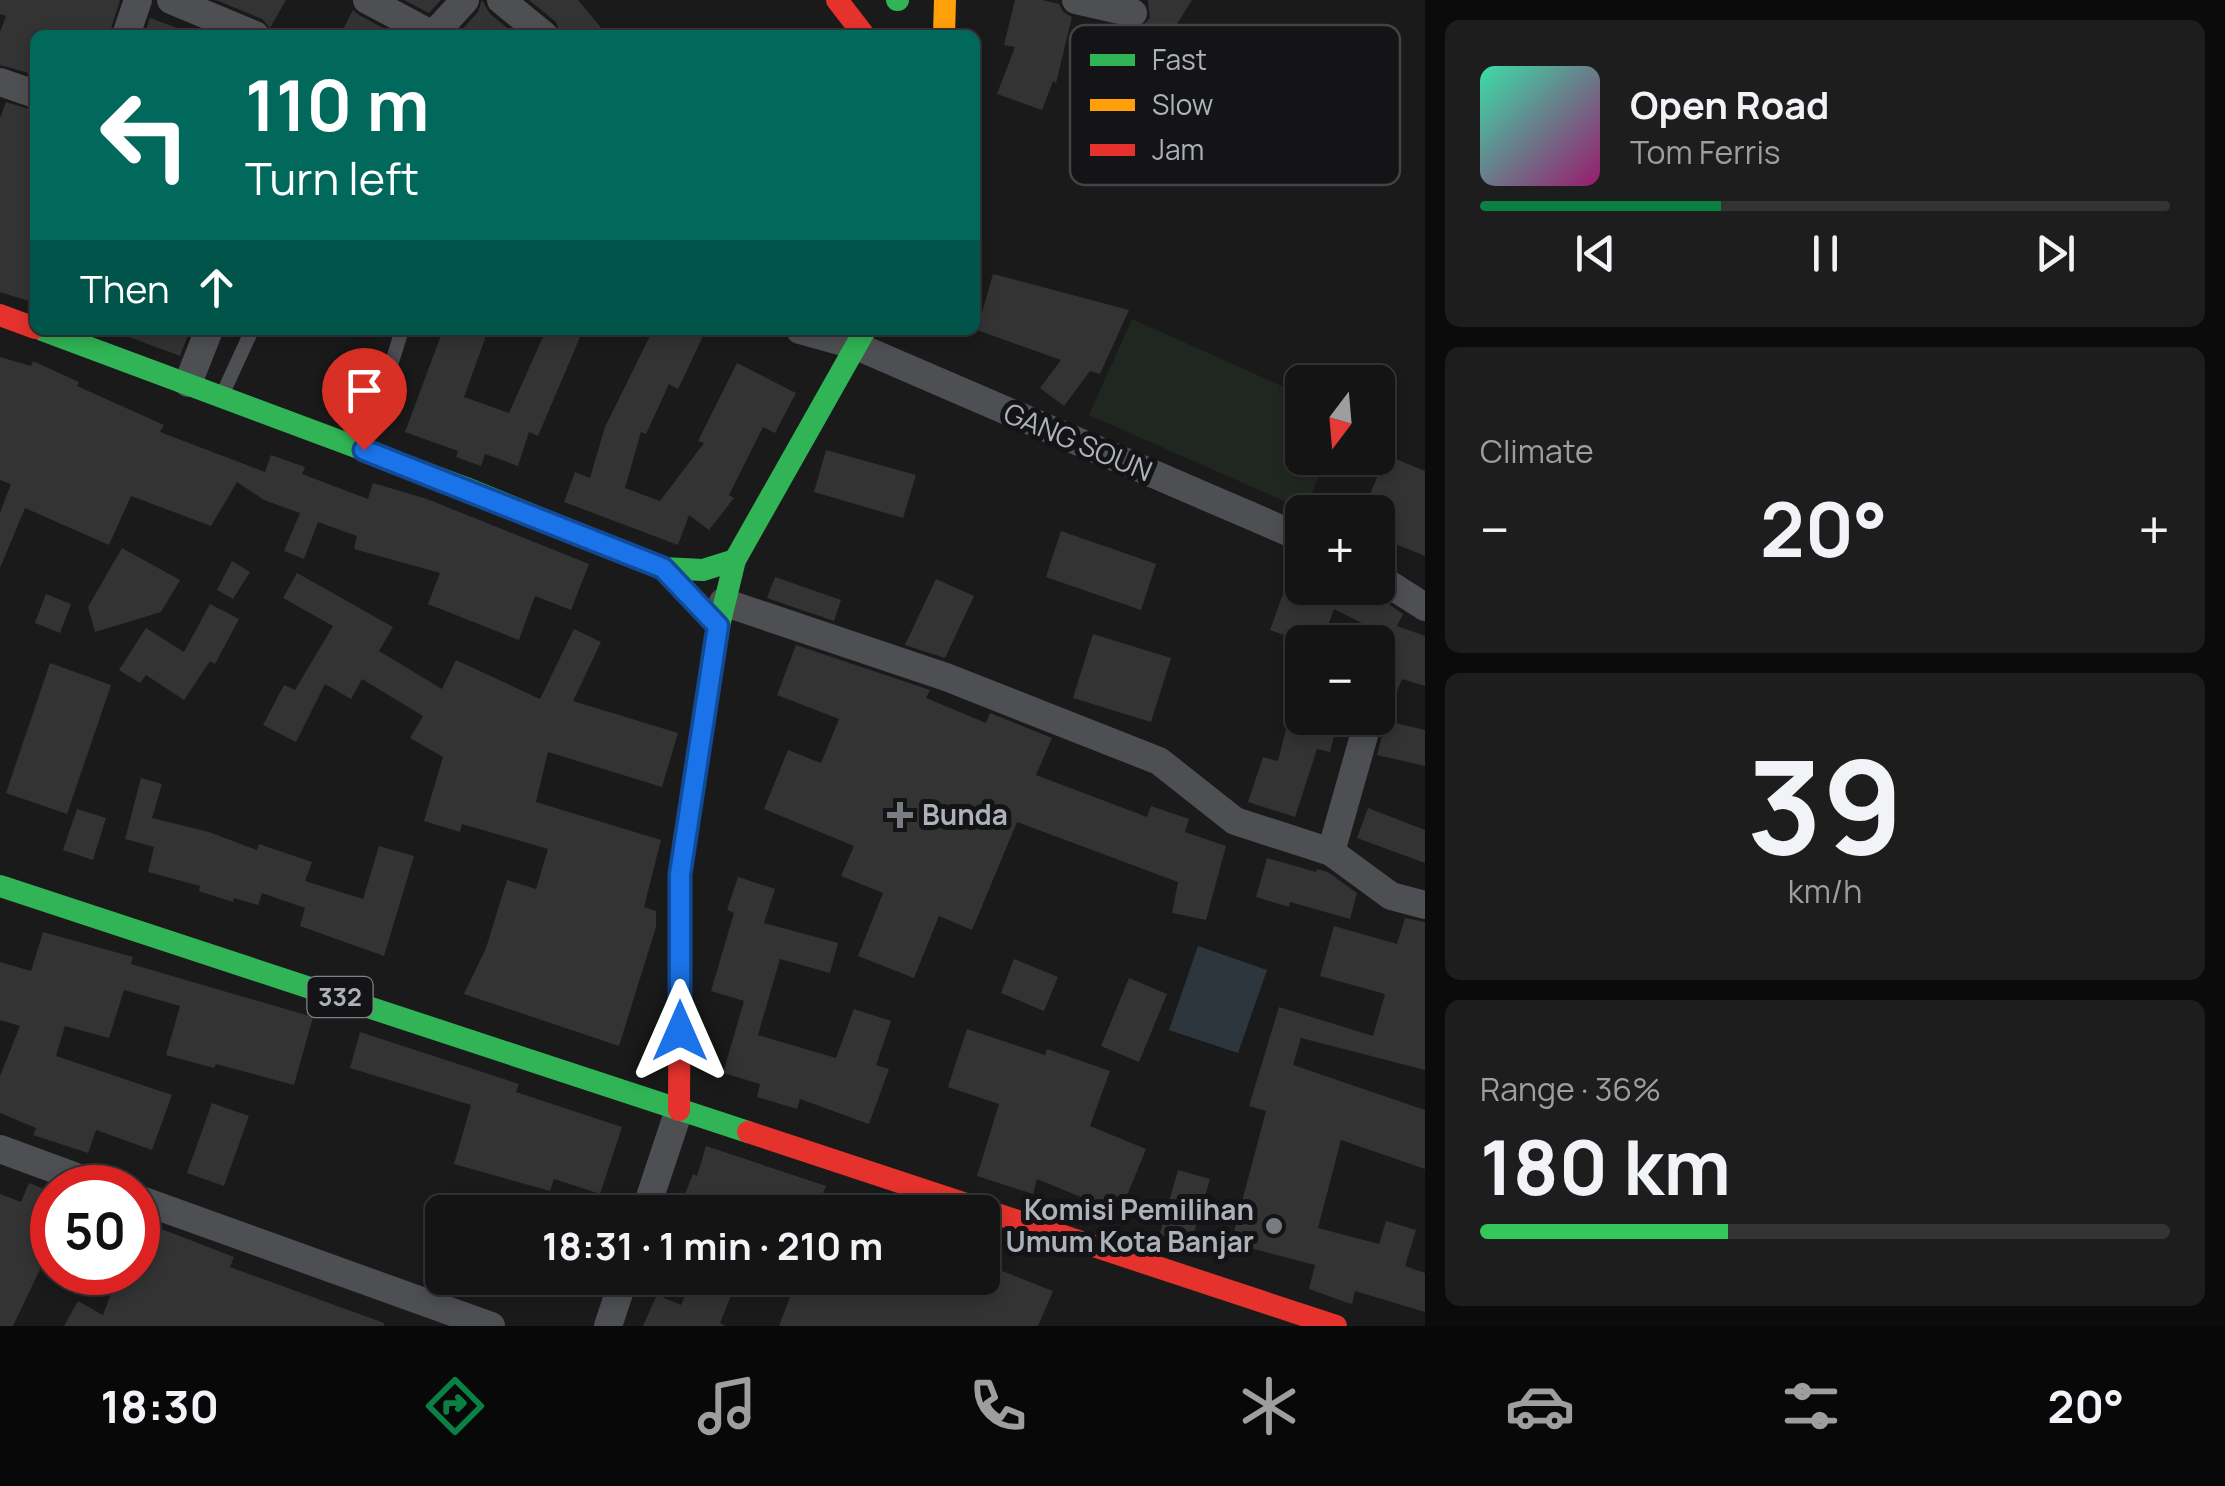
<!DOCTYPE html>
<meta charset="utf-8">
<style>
body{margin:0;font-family:Manrope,sans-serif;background:#1d1d1d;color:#f1f3f6;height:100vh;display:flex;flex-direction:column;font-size:38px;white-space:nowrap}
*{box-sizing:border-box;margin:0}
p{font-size:32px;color:#9d9ea0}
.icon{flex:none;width:55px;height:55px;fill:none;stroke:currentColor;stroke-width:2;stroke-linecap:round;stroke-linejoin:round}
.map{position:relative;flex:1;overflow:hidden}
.panel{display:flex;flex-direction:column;gap:20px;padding:20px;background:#0b0b0b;width:800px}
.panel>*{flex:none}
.guide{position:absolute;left:30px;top:30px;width:950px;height:305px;border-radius:15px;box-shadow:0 5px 15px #0003,0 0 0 2px #333334;background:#00695c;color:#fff;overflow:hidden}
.needle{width:65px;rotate:196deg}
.controls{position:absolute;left:1285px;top:365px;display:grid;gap:20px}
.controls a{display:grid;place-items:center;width:110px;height:110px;border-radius:15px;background:#141414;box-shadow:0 5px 15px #0003,0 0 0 2px #333334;font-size:50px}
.speed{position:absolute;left:30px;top:1165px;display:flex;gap:20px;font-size:50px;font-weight:700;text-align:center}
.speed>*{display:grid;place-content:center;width:130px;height:130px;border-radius:50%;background:#141414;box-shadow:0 5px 15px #0003,0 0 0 2px #333334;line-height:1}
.speed .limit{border:15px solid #d22;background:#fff;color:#111}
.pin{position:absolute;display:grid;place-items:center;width:85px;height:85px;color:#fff;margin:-102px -42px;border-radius:50% 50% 50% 0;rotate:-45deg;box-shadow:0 0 10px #0007}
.pin .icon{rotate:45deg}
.me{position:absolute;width:110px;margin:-55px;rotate:0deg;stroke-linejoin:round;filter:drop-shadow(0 0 8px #0008)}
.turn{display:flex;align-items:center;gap:35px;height:210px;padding:0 50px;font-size:45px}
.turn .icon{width:130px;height:130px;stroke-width:2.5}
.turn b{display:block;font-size:70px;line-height:85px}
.then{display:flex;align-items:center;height:95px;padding:0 50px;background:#0003;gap:20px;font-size:38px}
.big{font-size:75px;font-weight:700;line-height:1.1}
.panel .card{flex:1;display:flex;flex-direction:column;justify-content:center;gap:15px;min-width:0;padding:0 35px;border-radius:15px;background:#1d1d1d}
.panel .dial{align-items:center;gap:0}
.dial b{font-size:130px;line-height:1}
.song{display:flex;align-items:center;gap:30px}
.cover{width:120px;height:120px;border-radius:15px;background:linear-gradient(135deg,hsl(160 70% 55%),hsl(320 70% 35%))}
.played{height:10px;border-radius:5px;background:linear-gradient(90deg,#0b8043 35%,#333334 35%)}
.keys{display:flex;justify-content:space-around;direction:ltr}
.heat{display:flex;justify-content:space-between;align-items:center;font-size:55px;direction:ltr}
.charge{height:15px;border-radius:8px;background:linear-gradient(90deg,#34c759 36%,#333334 0)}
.trip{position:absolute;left:425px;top:1195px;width:575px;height:100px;border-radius:15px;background:#141414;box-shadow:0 5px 15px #0003,0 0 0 2px #333334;font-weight:700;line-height:100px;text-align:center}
.tab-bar{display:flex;height:160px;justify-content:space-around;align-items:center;background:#080808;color:#9d9ea0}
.tab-bar .icon{width:70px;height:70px}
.tab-bar .active{color:#0b8043}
.tab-bar b{font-size:45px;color:#f1f3f6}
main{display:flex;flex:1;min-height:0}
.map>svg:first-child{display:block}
.green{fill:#202721}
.water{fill:#2d363c}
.building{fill:#333334}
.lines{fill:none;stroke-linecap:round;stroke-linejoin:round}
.lane{stroke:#4e4f53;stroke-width:14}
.street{stroke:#4e4f53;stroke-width:28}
.fast{stroke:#30b455;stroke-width:22}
.slow{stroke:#ff9f0a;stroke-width:22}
.jam{stroke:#e5322d;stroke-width:22}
.route-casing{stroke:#114b97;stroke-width:25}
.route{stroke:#1a73e8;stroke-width:18}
.poi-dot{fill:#797c82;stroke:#141416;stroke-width:4}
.labels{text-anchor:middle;stroke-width:10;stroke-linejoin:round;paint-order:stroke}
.shield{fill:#141416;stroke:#7e8289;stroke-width:2.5}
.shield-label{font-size:25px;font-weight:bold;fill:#acb1ba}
.street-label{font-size:28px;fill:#acb1ba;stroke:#141416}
.poi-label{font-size:28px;font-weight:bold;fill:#acb1ba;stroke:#141416;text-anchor:start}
.key{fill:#141416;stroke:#424347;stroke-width:2.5}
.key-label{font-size:28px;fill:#acb1ba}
</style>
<main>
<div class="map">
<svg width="1425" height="1326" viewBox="0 0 1425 1326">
<rect width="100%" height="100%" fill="#1a1a1a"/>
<path class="green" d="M1132,319l170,76v63h25l-23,52 -215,-95z"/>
<path class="water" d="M1198,946l69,24 -29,83 -69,-23z"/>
<g class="building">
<path d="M0,0h120l-11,35h-74v23l-6,15 -29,-8v-33l6,-16 -6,-2z"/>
<path d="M216,0h70l-16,28 -8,-9z"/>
<path d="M404,0h37l-12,13z"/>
<path d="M482,0l8,14 26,21h-59l21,-23z"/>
<path d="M529,0h49l29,35h-46l-5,-13z"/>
<path d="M1015,0h27l17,4 4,8 9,5 -16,66 -3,-2 -11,29 -45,-16 18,-47 -11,-2z"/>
<path d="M1148,0h44l-22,35 -16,-9 -20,46 -3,-1 -38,44 -21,-17 33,-73 34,4 11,-11z"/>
<path d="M353,10l6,5 37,20h-56z"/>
<path d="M150,18l41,15v2h-47z"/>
<path d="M6,102l29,9v192l-35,-11v-174z"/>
<path d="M993,274l136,36 -29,64 -10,-3 -26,35 -24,-18 21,-28 -84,-30z"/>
<path d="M110,330h80l-10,26z"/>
<path d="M443,330h45l-24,67 45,16 37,-83h37l-45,106 -9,-4 -11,34 -33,-12 -4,12 -25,-9 2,-6 -53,-19z"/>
<path d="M653,330h53l-28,59 -9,-5 -23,50 -5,-2 -16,56 35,13 44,-58 -6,-2 39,-78 59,30 -21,40 -12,-6 -34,68 5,3 -25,32 -20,-15 -11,30 -114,-43 11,-30 15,6 15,-51z"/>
<path d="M0,357l31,9 2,-5 46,21 -2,4 87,39 -4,7 105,40 6,-17 34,12 -3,7 66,25 5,-16 54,16 162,65 -18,46 -36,-14 -16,44 -91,-36 12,-31 -86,-24 3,-13 -39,-14 -14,37 -20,-8 16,-38 -36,-13 -27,-18 -26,44 -80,-30 -22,49 -84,-37 -25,60v-55l11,-29 -11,-4z"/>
<path d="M826,450l90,25 -13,43 -89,-26z"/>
<path d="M1386,455l39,16v85l-47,-19v-25h-15z"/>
<path d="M1061,531l95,33 -15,46 -95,-33z"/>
<path d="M122,548l58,32 -19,32 -66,20 -7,-25z"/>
<path d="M1297,555h5v33h63l38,26 -6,12 28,10v50l-23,-7 -9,22 -15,-7v-63l-44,-22 -12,33h-18l-34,-12z"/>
<path d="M232,561l18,11 -17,27 -16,-9z"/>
<path d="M297,573l96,54 -14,24 63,38 14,-29 84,39 34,-70 27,13 -28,59 105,32 -16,54 -114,-35 -12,50 125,38 -17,67 12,4v16l-37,119 -155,-52 22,-46 21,-68 29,9 12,-40 -86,-25 -2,8 -36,-11 19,-64 -33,-19 13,-22 -61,-37 -11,20 -26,-15 -29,58 -33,-17 21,-40 11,5 38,-64 -50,-28z"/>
<path d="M775,577l66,23 -7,21 -67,-23z"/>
<path d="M936,579l38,17 -29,62 -40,-13z"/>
<path d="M46,594l25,10 -11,29 -25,-10z"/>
<path d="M210,604l29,15 -24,45 -5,-3 -26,39 -38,-25 -6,8 -21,-13 27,-42 38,24z"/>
<path d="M1093,634l78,24 -20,64 -78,-24z"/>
<path d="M796,645l134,45 -4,8 60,25 4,-10 62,25 -16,37 111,42 4,-11 38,13 -4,13 41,14 -20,74 -34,-7 6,-31 -161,-60 -45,108 -33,-14 -25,62 -56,-22 25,-63 -42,-17 13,-30 -90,-37 24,-59 33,13 18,-44 -62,-24z"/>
<path d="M50,663l61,22 -44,129 -61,-21z"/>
<path d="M1289,718h50l-9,34 -13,-3 -22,68 -47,-15 15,-45 15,4z"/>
<path d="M1386,721l39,9v36l-48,-11z"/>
<path d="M141,778l21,6 -10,34 57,14 48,18 2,-6 53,18 -7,19 58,18 16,-53 35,10 -30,100 -84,-30 5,-18 -43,-15 -4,12 -24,-7 -1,4 -34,-11 1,-5 -52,-14 6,-25 -29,-8z"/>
<path d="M1368,808l57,22v33l-68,-25z"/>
<path d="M77,809l29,9 -13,42 -30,-10z"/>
<path d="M1267,858l49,14 1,-3 11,3 29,21 -7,26 -60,-17 -1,5 -33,-10z"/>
<path d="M738,877l37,12 -11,34 74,20 -8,30 -50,-14 -22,76 78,23 18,-49 37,12 -15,44 13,4 -20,55 -69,-25 -3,10 -40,-12 3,-13 -37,-11 21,-72 -33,-10 23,-78 -7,-3z"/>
<path d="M1405,918l20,4v148l-124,-32 -8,27 132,45v59l-84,-29 -23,88 61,16 7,-23 30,9 -11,36 20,7v39l-70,-21 -3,13 -4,-1 -39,-14 6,-24 -84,-22 35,-132 -17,-5 30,-99 94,29 12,-42 -65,-18 14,-50 63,18z"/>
<path d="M43,932l90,25 -2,7 182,53 -19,68 -78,-21 -2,4 -48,-13 14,-49 -56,-16 -15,48 -44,-12 -9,30 116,39 -20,55 -56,-20 -8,23 -55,-18 3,-7 -36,-15v-37l20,-50 -20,-6v-58l31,9z"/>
<path d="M1014,959l44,18 -14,34 -43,-18z"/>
<path d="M1129,978l38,16 -28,68 -38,-16z"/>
<path d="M967,1029l78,26 2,-6 63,22 -20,55 56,23 -29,71 -32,-14 3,-6 -51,-21 -4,15 -56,-18 22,-72 -51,-17z"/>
<path d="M360,1032l159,52 -3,8 106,35 -22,67 -46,-15 -4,12 -96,-27 17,-59 -121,-37z"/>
<path d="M212,1103l37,13 -25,70 -37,-13z"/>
<path d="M706,1146l120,40 -3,7 47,19h-192l15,-38 4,2z"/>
<path d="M1178,1170l32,9 -21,71 -31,-10z"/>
<path d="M29,1183l23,9v52l-39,82h-13v-132l21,8z"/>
<path d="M138,1220l96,37 -4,10 154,56v3h-320l14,-25 25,14 16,-43h19z"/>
<path d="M982,1263l71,28 -15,35h-259l18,-48h185z"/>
<path d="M692,1278h46l-18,45 6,3h-83l14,-31 24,10z"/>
</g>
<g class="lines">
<g class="lane">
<path d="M223,393l29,-63"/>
<path d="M366,445l36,-115"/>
</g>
<g class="street">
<path d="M171,0l84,35"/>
<path d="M367,0l66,35"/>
<path d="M501,0l43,35"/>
<path d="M1076,0l57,13"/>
<path d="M126,35l12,-35"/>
<path d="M433,35l32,-35"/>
<path d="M0,82l35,12"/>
<path d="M800,330l54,15 448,193"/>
<path d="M188,383l21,-53"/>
<path d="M1378,577l47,30"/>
<path d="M723,602l223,75 213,84 76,60 96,31 60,44 34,9"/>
<path d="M1331,852l38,-134"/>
<path d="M0,1149l106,39"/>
<path d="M138,1199l353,127"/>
<path d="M645,1212l34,-102"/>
<path d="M608,1326l16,-48"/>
</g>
<g class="fast">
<path d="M897,0h1"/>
<path d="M42,330l424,158 197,80 40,2 32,-10"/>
<path d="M719,626l16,-66 130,-230"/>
<path d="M0,886l748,246"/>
</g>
<path class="slow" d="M944,35l1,-35"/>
<g class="jam">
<path d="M837,0l27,35"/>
<path d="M0,315l35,13"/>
<path d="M679,1110l1,-235 39,-249"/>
<path d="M748,1132l588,194"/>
</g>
</g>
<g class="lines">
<defs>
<path id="route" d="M364,450l299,118 55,58 -38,248v157"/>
</defs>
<use href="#route" class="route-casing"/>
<use href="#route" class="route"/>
</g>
<g class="poi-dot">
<path d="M895 800h10v10h10v10h-10v10h-10v-10h-10v-10h10z"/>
<circle cx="1274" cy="1226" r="10"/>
</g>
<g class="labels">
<rect class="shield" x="307.5" y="977" width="65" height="40" rx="8"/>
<g class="shield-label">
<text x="340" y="1006">332</text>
</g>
<g class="street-label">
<text transform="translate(1078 442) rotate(23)" y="10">GANG SOUN</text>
</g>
<g class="poi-label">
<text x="922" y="825">Bunda</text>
<text x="1254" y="1220" text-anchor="end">Komisi Pemilihan<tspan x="1254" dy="32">Umum Kota Banjar</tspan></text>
</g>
</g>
<rect x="1070" y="25" width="330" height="160" rx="15" class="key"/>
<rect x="1090" y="54" width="45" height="12" fill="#30b455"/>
<rect x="1090" y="99" width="45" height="12" fill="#ff9f0a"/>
<rect x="1090" y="144" width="45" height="12" fill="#e5322d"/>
<g class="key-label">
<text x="1152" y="70">Fast</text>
<text x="1152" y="115">Slow</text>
<text x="1152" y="160">Jam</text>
</g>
</svg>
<div class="controls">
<a><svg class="needle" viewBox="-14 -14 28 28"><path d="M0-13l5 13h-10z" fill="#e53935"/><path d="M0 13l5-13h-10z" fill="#9d9ea0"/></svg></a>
<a>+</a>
<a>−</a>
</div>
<div class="speed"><div class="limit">50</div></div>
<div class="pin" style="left:364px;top:450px;background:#d93025"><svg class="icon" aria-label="arrive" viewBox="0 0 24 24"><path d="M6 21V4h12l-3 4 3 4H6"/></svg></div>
<svg class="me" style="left:680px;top:1031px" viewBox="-20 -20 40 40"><path d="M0-17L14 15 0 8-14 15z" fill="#1a73e8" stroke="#fff" stroke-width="4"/></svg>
<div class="trip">18:31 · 1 min · 210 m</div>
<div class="guide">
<div class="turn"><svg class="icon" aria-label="left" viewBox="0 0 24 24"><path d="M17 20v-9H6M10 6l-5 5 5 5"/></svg><div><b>110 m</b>Turn left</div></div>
<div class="then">Then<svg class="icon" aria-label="ahead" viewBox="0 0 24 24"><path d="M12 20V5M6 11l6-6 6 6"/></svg></div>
</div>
</div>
<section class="panel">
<div class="card">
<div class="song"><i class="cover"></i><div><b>Open Road</b><p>Tom Ferris</p></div></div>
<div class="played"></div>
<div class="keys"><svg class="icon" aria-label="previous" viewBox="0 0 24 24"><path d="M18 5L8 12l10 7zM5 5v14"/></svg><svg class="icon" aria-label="pause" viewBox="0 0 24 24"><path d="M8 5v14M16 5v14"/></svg><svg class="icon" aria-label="next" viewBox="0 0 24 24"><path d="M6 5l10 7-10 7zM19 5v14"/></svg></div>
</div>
<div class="card"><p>Climate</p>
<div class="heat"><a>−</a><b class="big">20°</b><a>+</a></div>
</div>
<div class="card dial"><b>39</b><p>km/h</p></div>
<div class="card"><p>Range · 36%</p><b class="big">180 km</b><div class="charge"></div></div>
</section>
</main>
<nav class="tab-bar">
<b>18:30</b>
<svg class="icon active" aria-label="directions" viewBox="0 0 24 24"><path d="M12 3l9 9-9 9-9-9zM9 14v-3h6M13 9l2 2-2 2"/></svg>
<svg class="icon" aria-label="music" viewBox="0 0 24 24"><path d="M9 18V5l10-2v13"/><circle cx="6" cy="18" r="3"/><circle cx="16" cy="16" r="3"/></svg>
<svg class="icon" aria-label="phone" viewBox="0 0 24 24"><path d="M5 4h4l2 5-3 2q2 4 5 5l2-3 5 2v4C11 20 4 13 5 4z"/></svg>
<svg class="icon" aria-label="climate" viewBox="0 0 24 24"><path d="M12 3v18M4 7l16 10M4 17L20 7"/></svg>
<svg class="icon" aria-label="car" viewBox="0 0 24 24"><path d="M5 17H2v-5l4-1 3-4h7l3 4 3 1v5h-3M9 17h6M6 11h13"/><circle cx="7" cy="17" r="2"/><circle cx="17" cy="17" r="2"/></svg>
<svg class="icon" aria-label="filters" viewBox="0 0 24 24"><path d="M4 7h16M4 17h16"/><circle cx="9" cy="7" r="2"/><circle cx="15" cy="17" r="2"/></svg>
<b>20°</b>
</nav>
